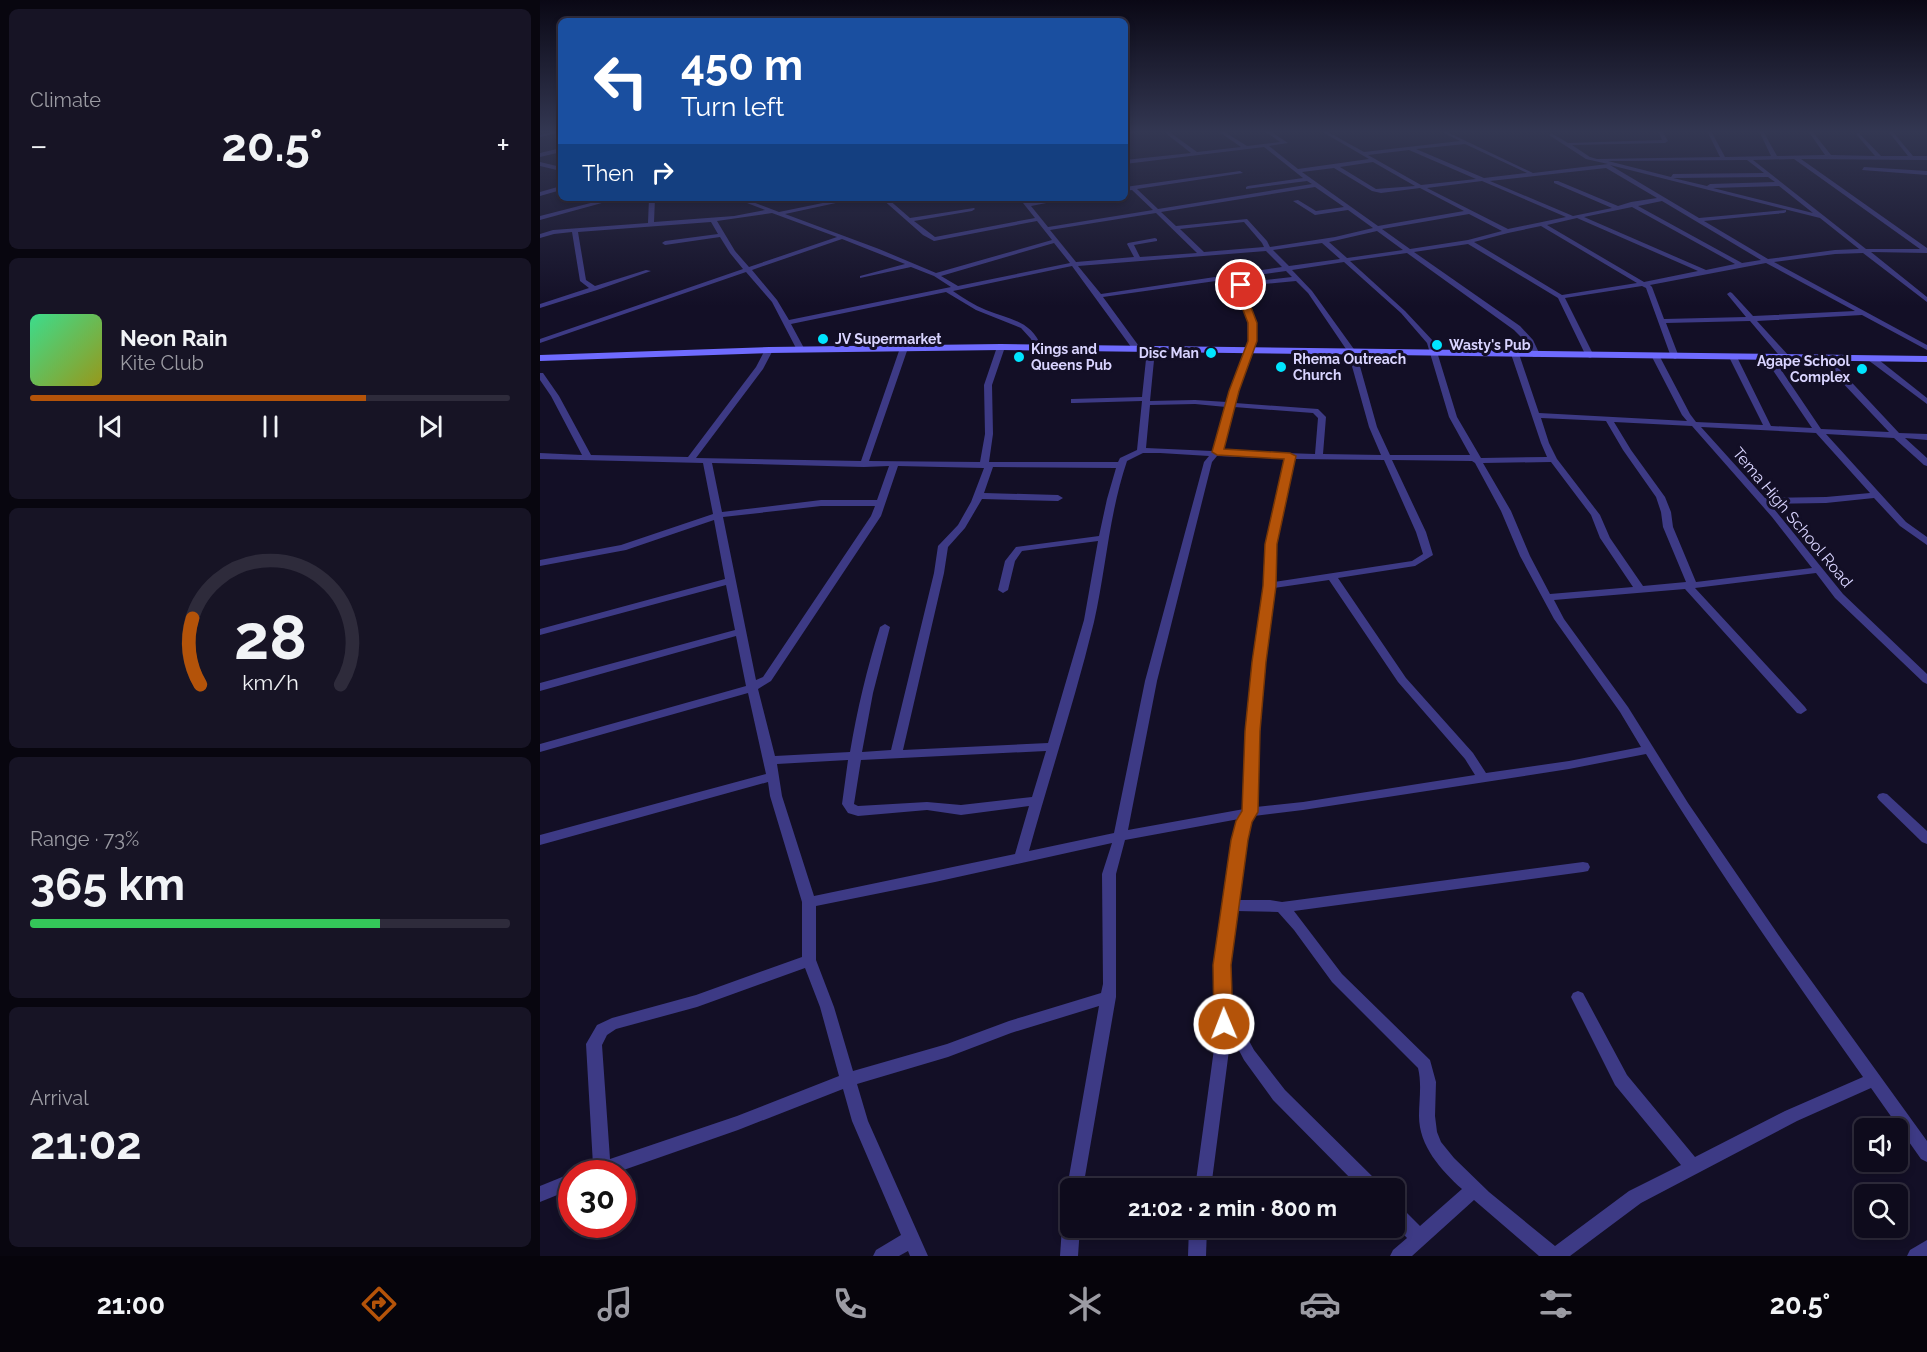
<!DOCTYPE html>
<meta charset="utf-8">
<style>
body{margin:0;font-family:Raleway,sans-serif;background:#171425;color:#f1f3f6;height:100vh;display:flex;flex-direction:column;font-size:22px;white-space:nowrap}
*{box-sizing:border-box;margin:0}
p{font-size:20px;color:#9b9ba3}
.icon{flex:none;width:33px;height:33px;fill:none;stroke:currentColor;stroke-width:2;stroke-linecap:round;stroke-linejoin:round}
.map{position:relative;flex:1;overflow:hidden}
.side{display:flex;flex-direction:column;gap:9px;padding:9px;background:#08060f;width:540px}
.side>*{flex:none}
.top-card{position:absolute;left:18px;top:18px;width:570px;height:183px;border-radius:9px;box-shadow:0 3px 9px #0003,0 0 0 2px #2e2b3b;background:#1a4fa0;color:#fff;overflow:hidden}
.buttons{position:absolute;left:1314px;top:1118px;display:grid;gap:12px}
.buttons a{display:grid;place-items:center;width:54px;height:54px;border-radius:9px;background:#0e0b1c;box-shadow:0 3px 9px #0003,0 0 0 2px #2e2b3b;font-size:30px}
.speed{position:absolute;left:18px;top:1160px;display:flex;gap:12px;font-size:30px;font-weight:700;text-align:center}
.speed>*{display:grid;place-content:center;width:78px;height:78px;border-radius:50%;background:#0e0b1c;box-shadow:0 3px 9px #0003,0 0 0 2px #2e2b3b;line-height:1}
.speed .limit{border:9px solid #d22;background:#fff;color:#111}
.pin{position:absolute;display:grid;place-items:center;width:51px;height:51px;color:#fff;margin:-26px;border:3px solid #fff;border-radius:50%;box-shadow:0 2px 6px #0007}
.me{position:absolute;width:66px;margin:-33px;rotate:359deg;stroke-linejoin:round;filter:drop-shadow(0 0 4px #0008)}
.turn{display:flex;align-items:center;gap:21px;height:126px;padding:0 24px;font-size:27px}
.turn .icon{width:78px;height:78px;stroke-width:2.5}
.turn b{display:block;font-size:42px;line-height:51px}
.then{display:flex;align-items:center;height:57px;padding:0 24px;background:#0003;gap:12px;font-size:22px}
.big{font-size:45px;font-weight:700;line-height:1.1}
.side .widget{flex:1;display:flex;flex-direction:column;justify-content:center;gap:9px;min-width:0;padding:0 21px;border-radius:9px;background:#171425}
.side .dial{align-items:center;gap:0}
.dial svg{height:156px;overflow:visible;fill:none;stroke:#2e2b3b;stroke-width:7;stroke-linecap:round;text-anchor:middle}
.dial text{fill:#f1f3f6;stroke:none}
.song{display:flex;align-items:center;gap:18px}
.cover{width:72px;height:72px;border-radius:9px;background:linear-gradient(135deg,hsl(150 70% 55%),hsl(60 70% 35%))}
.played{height:6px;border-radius:3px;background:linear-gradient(90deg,#b45309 70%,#2e2b3b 70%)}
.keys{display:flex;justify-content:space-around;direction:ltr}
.heat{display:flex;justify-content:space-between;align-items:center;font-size:33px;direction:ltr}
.charge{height:9px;border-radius:4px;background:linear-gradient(90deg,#34c759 73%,#2e2b3b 0)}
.trip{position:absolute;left:520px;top:1178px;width:345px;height:60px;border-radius:9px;background:#0e0b1c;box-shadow:0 3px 9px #0003,0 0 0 2px #2e2b3b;font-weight:700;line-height:60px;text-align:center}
.tabs{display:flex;height:96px;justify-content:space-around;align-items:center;background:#06040b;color:#9b9ba3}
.tabs .icon{width:42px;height:42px}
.tabs .on{color:#b45309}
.tabs b{font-size:27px;color:#f1f3f6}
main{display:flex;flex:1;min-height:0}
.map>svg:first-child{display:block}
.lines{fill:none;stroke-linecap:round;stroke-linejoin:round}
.minor{fill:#3d3a85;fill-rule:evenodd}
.secondary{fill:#6f6bff;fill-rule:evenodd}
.route{fill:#b45309;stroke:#753606;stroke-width:1.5}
.poi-dot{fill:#00e5ff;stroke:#130f26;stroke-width:2}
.labels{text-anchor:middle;stroke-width:6;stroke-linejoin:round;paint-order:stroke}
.far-poi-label{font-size:14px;font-weight:bold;fill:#d9d4ff;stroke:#130f26;text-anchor:start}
.street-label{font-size:16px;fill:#d9d4ff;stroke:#130f26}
</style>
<main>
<section class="side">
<div class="widget"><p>Climate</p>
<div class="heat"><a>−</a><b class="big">20.5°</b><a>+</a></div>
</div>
<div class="widget">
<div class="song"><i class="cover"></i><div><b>Neon Rain</b><p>Kite Club</p></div></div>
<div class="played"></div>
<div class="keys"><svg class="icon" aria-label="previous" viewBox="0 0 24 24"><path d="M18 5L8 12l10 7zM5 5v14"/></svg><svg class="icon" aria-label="pause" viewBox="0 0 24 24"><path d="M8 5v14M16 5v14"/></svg><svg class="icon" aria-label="next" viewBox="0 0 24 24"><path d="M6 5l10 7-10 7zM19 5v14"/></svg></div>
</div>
<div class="widget dial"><svg viewBox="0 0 100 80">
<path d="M14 69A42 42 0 1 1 86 69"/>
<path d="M14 69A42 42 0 0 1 10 35" stroke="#b45309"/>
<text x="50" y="56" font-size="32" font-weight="700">28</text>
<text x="50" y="72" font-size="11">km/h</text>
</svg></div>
<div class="widget"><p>Range · 73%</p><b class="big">365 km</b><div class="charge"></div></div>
<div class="widget"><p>Arrival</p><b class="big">21:02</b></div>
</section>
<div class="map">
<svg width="1387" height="1256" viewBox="0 0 1387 1256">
<rect width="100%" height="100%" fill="#130f26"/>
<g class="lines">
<g class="minor">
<path d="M16,131h5v1l-21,5v-2z"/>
<path d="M592,131h10l-17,3v-2z"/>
<path d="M623,131h5l29,21 44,-5 -23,-16h5l24,15 33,-4 -15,-11h5l18,12 -19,3 29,23 71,-10 -48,-28h5l38,21 96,-11 -20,-10h5l88,42 75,-9 -22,-5 -37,-24 2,-2 17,10 94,-3 -4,-9h4l6,10 -3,2 -93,2 18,12 7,2 123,-2 -13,-26h4l14,26 46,-1 -12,-25h4l14,25 48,-1 -17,-24h4l19,24 44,1 -19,-22 2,-2 23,24h27l-20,-25h4l21,25h14v4l-126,-1 126,89v5l-56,-1 56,45v5l-64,-49 -28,1 -61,8 153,83v5l-65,-35 -105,6 32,35v4h-6l-33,-39 -84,2 13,34 -4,2 -4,-2 -25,-69 -4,-2 -77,12 29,58 -4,2 -4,-2 -28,-58 -90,-54 -54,8 106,74 13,14 7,15 -4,2h-3l-6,-14 -13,-13 -107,-77 -57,8 55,50 29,31 23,75 24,41 66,-1 -6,-14 -30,-89 4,-2 4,2 20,59 148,8 -5,-6 -30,-58 4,-2 4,2 30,57 6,8 67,3 -34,-68 4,-2 4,2 34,69 41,2 -48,-71 4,-2h3l50,74 68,3 -68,-72v-4h6l72,77 28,1v6l-22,-2 22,20v8l-3,-1 -30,-27 -68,-4 80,88 21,15v8l-27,-19 -26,-28 -48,5 -56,1 73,90 84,80v10l-4,-2 -88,-84 -19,-25 -121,15 110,119 2,3 -6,4 -4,-1 -112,-124 -131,11 10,19 64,88 60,96 96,140 143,198v21l-6,-3 -50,-71 -74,33 -156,82 -71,53h-31l-65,-56 -62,56h-22l3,-6 14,-12 -12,-13v-20l6,2 19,19 42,-37c-21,-19 -43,-43 -43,-73 0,-16 3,-32 -1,-48l-86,-86 -38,-52 -16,-18 -42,-1 -7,54 3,44 22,41 31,40 93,92 2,6h-20l-87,-88 -29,-40 -13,-25 -20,153h-16l19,-139 4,-40 -3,-44 18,-125 6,-21 -114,21 -9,34v123l-33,191h-12v6l-4,-6 32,-182 -88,27 -63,24 -91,27 11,37 60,135h-18l-2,-5 -9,5h-26l3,-6 25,-15 -49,-114 -9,-32 -105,41 -123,43h-31l2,-6 7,-2 -7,-121 11,-19 15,-7 84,-23 106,-38v-55l-32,-106 -2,-14 -228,63v-10l226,-61 -18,-81 -208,59v-8l206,-58 -10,-50 -196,55v-8l195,-53 -9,-45 -186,50v-6l185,-50 -11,-59 -88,30 -86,16v-6l81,-15 92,-31 -10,-51 -163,-4v-6l42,2 -31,-59 -11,-16v-7h3l16,23 32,59 97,2 68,-90 10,-19h6l1,2 -10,19 -67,89 165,3 39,-113 4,-2 4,2 -39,113 111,1 5,-28 -1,-49 13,-38 4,-2 4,2 -13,38 1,49 -4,28h129l2,-4 17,-8 5,-49 -68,2h-3v-4l71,-2 5,-47 4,-2 4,2 -5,51 45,-1 32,2 21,-61 -1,-30 -10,-22 1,-4 8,-3 46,-5 -6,-6 -183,26 38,52 -4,2h-3l-62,-85 -119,25c10,7 21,14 33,19 25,10 45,10 56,38l-4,2h-3l-4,-11 -10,-11 -45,-18 -30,-18 -155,32 14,26 -7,2 -26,-50 -26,-30 -206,71v-4l203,-70 -13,-16 -10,-16 -55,8 -3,-2 3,-2 53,-7 -7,-12 -133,10 8,48 9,6 51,-16 5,1 -54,19 -57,18v-4l49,-16 -9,-7 -8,-49 -18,2 -14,4v-4l13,-4 95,-7 1,-25h6l-1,24 80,-6 31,-6 -31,-12h8l37,14 68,-14h12l-74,16 94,35 57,24 116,-33 -15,-19 -103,20 -11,-6 -42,-37h6l23,20 64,-10 1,1 -3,2 -58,10 21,16 100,-19 -16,-20h6l4,5 30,-5h13l-41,8 17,21 105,-17 -21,-20 -7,1v-4l115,-16 3,2 -106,16 21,20 154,-25 -5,-3 -61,8v-2l2,-1 55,-8 -39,-31 -139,17v-4l66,-7zM925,144l62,29 -43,5 -68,-29zM869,150l67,29 -55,6 -53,-30zM1254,159l126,90h-54l-113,-89zM1207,160l17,13 -91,1 -2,3 -63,-16zM833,162l42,24 -39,3 -36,-22zM1070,165l210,53 39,31 -24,1 -67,9 -64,-38 80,-8 2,-1v-2l-87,8zM794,168l38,23 9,2 39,-5 44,23 -86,15 -76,-54zM1066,168l51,30 -26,4 -13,4 -60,-25h-4v2l58,25 -39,8 -83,-35zM1228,177l7,5 -65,2 -3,2 -34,-8zM942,181l84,36 -58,12 -81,-41zM1239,186l34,27 -100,-25zM775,187l29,20 -28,4 -18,-11 -5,1 22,14 33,-5 25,18 -38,9 -65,10 -3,-6 -20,-22 -71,7 -15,-14zM1122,201l99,59 -19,3 -104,-57zM1092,207l103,57 -29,6 -122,-53zM232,213l65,24 -88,30 -14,-16 -18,-30zM616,213l41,40 -57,4 -6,-12 23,-4v-2l-2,-1 -27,5 -1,1 7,13 -58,5 -26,-32zM929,214l33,17 -34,9 -58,9 -28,-20zM1037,218l121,53 -54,11 -97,-57zM704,222l18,21 2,4 -60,5 -24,-23zM1001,226l96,57 -75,12 -88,-53 34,-9zM837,231l26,19 -56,8 -18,-16zM302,239l63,25 -45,12v2l51,-11 23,9 17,11 -162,33 -12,-20 -25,-30zM514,243l16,20 -112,23 -17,-10zM782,243l18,16 -51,7 -16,-16zM726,251l16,16 -181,27 -23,-28zM804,262l57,51 26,30 22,74 21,38h-80l-13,-28 -21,-75 -44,-61 -20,-21zM1226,263l89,48 -102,5 -21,-23 -2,-1 -3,2 19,23 -82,2 -12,-32 -2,-2zM756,281l12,12 40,59 21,75 12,28 -58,-1 3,-37 -8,-8 -83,-6 21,-62 -3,-30 -10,-22 1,-3zM655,404l31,3 -9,38 -5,6 -66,-3 4,-43zM694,407l79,6 5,5 -3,36 -94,-3 4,-6zM1001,418l65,3 17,29 33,47 5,15 2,15 23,55 -43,4 -33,-48 -10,-23 -43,-56 -8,-16zM1074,422l78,4 80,91 40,51 -116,14 -23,-55 -2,-15 -6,-15 -34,-47zM1161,427l115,6 54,60 -44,4 -61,1zM603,453h17l49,3 -5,6 -59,219 -31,152 -85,18c21,-76 46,-151 65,-229 12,-53 15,-108 33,-161zM677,456l68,3 -19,85 -2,42 -10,76 -7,69 -3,78 -116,21 29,-149 55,-219zM754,459l90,1 32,72 7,22 -11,7 -138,21 2,-38zM852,460l80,1 3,2 26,48 19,45 34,63 66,93 21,35 -72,14 -83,12 -13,-20 -67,-75 -68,-100 77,-12 18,-11 -7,-23zM1011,462l40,53 9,23 33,49 -83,7 -20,-38 -19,-45 -28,-48zM172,463l152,4 25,-1 -12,34h-56l-99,12zM358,466l86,2 -13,34 -13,23 -20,21 -4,27 -43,177 -29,2 11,-59 17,-66 -5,-3 -5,3c-13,41 -23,83 -30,125l-75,4 -17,-67 13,-8 110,-165zM453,467l123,1 -9,31 -8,37 -83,11 -11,14 -7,29 5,3 5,-3 7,-29 7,-10 76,-10 -14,79 -36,123 -145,7 41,-177 4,-26 17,-19 17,-29 76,2 5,-3 -5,-3 -74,-2zM281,506h54l-4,10 -108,161 -7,3 -33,-163zM789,580l69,102 67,77 10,16 -172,27 -47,5c3,-74 9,-146 18,-219zM506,751l-14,46 -71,8 -34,-3 -69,4 -4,-2 7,-44zM1106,754c68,111 142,217 217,323l-78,34 -90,46 -68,-82 -44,-82 -5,-2 -5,2 -2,4 44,88 66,80 -52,26 -74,55 -66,-54 -35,-34 -13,-16 -4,-10 -2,-16 1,-34 -6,-22 -88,-86 -48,-63 289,-39 5,-1 2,-4 -2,-4 -5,-1 -301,40 -12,-2h-32c3,-24 3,-64 16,-84l49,-6 266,-41zM308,760l-6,44 6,9 10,3 69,-6 34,5 68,-9 -14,48 -201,42 -32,-100 -5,-32zM572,843l-10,31 1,110 -2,9 -92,28 -62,23 -94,27 -19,-64 -18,-47v-54l119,-24zM265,968l15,39 19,69 -102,40 -127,43 -8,-114 5,-10 9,-6 81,-22z"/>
<path d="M21,148v4l-21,5v-4z"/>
<path d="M0,162l21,5v4l-21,-5z"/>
<path d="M1324,167l63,4v4l-65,-5z"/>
<path d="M21,186v4l-21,6v-4z"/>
<path d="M70,198h10l-80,22v-4z"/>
<path d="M1328,356h6l53,42v6l-59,-44z"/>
<path d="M1343,793l4,1 40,37v13l-5,-2 -43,-42 -2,-3 2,-3z"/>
<path d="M32,1173v16l-32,13v-16z"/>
<path d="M531,1218v9h9l-2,29h-18l2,-29 3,-6z"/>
<path d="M649,1227h18l-1,29h-18z"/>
<path d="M1387,1240v16h-20l3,-6z"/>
</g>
<path class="secondary" d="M461,344l926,12v6l-926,-12 -232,3 -229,8v-6l229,-8z"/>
</g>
<linearGradient id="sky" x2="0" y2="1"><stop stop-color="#0a0815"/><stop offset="0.43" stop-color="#333752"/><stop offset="1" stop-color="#333752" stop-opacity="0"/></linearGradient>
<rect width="1387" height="306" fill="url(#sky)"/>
<path class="route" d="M698,283l7,2 -1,4 13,34v18l-18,50 -15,58 66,4 6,3 -19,88 -1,42 -10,76 -6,69 -2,81 -6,10 -4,18 -17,125 2,59 -3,6 -6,2 -7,-2 -3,-6 -1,-59 18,-125 5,-19 6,-10 3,-80 7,-69 11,-76 2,-42 19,-85 -67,-4 -5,-3 17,-61 19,-50v-18l-13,-34z"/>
<g class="poi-dot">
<circle cx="283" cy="339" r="6"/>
<circle cx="897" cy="345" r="6"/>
<circle cx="671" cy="353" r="6"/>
<circle cx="479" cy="357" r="6"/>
<circle cx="741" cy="367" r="6"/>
<circle cx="1322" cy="369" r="6"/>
</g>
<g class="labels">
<g class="far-poi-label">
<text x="295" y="344">JV Supermarket</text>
<text x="909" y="350">Wasty's Pub</text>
<text x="491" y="354">Kings and<tspan x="491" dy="16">Queens Pub</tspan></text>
<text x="659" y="358" text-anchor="end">Disc Man</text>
<text x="753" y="364">Rhema Outreach<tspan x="753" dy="16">Church</tspan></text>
<text x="1310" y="366" text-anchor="end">Agape School<tspan x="1310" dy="16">Complex</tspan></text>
</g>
<g class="street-label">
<text transform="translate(1253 517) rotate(50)" y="6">Tema High School Road</text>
</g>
</g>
</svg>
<div class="buttons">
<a><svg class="icon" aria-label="sound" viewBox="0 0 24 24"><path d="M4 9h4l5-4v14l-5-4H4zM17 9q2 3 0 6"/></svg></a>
<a><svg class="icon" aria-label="search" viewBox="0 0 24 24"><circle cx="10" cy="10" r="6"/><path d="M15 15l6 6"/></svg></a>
</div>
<div class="speed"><div class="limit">30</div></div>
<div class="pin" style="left:701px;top:285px;background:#d93025"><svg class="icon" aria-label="arrive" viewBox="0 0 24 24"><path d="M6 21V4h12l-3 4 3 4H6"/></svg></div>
<svg class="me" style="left:684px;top:1024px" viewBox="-20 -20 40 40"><circle r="17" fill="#b45309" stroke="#fff" stroke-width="3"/><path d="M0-11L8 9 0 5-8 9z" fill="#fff"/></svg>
<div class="trip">21:02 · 2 min · 800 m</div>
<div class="top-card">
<div class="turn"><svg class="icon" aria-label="left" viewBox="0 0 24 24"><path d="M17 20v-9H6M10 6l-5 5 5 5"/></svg><div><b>450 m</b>Turn left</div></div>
<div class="then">Then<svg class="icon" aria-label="right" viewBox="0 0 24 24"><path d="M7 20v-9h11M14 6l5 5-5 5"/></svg></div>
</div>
</div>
</main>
<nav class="tabs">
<b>21:00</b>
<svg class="icon on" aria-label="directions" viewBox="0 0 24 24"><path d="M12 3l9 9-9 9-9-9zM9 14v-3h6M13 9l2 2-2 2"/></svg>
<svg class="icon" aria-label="music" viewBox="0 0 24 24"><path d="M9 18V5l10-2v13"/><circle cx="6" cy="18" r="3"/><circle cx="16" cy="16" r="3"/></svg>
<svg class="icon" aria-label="phone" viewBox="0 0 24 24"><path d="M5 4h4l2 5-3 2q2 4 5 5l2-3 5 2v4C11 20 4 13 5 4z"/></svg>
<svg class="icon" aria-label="climate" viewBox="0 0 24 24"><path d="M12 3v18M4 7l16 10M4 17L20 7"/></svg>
<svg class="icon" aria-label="car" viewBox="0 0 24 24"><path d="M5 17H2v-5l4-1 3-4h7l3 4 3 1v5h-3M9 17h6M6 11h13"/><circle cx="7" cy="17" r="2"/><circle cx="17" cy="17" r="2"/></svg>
<svg class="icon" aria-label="filters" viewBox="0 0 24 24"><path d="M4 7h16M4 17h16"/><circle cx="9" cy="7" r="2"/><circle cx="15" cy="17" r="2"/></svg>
<b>20.5°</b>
</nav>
